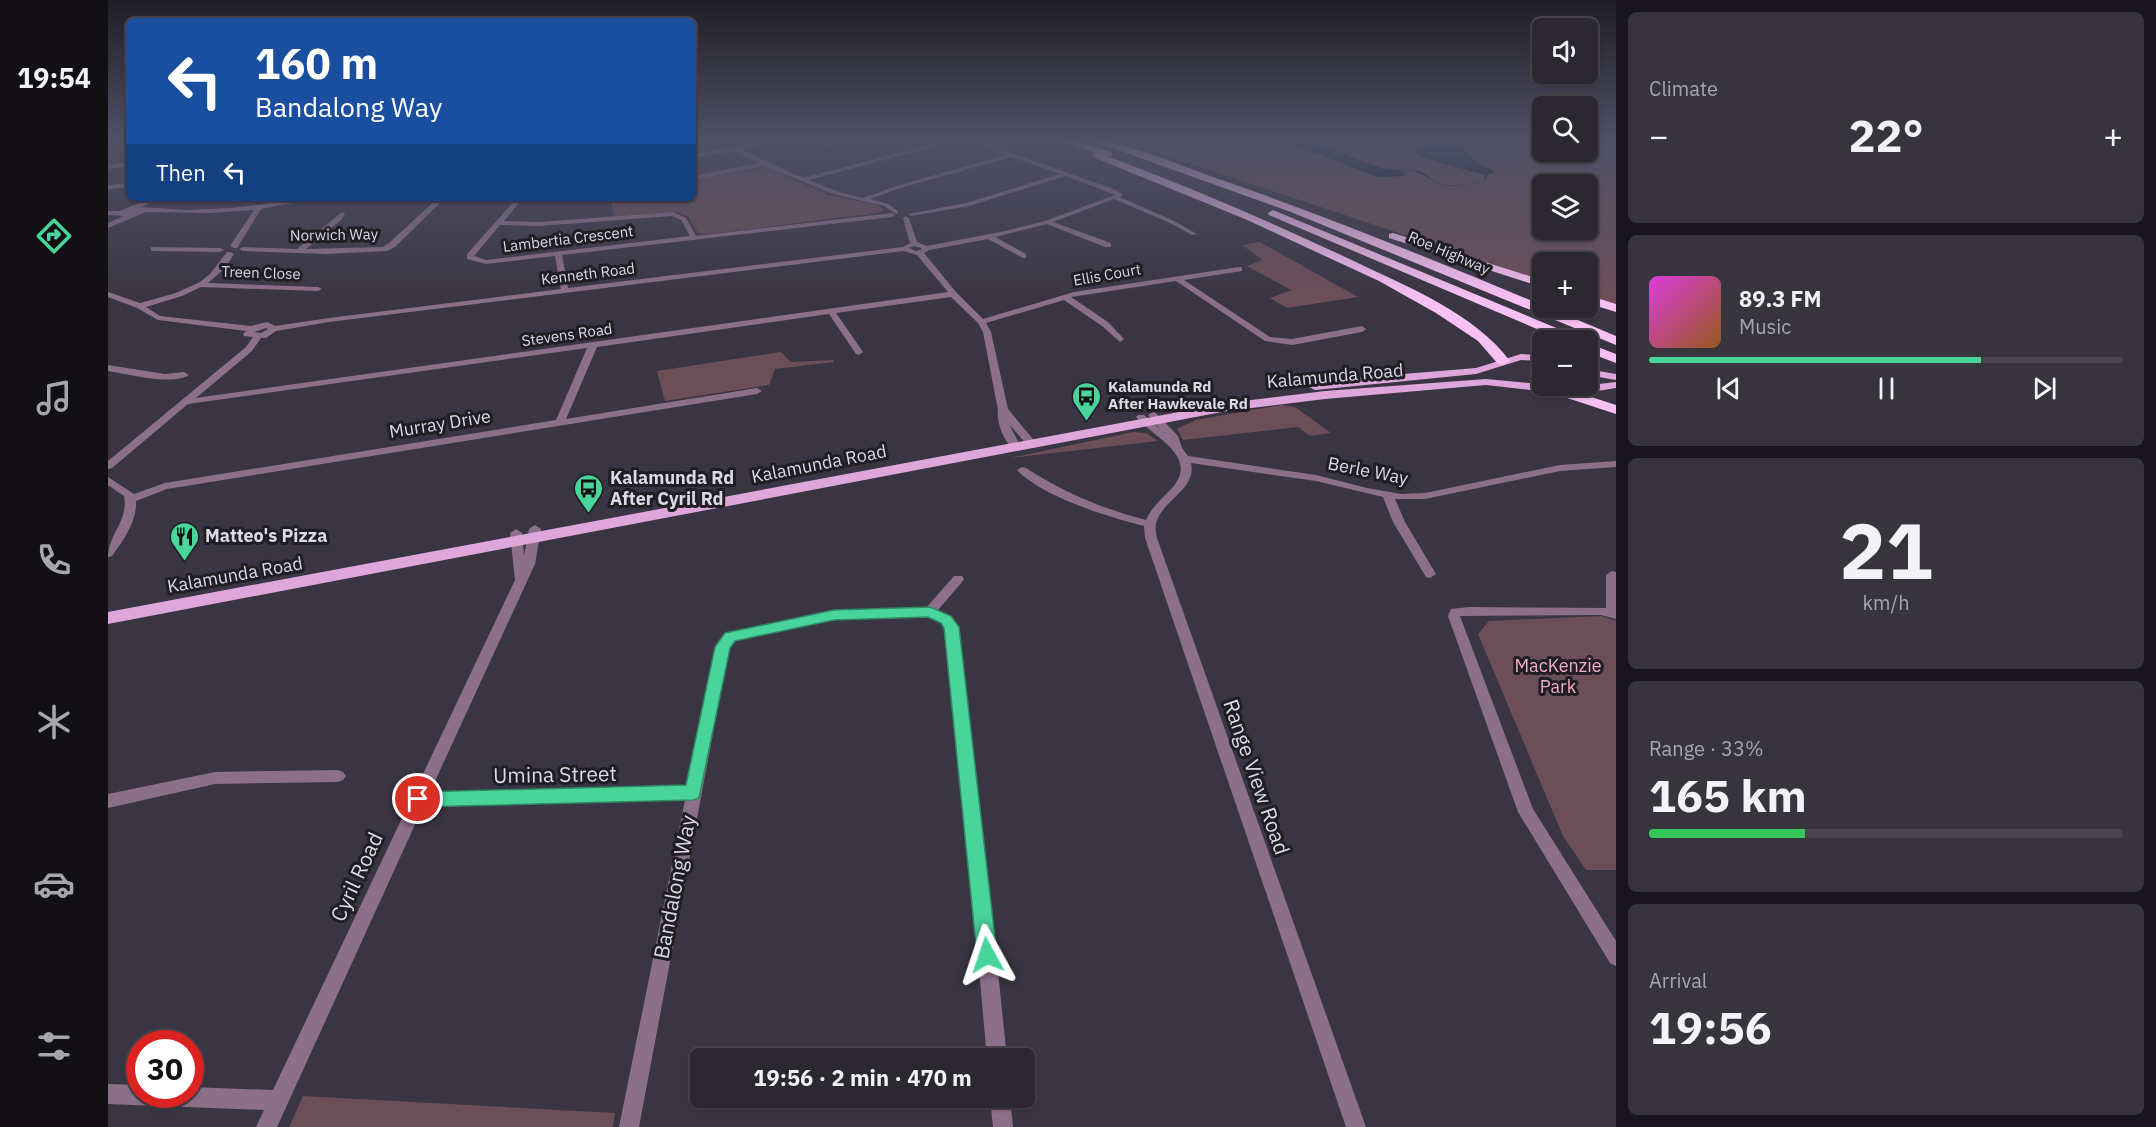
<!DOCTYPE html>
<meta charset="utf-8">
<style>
body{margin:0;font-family:"IBM Plex Sans",sans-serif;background:#38343e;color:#f1f3f6;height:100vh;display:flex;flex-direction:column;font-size:22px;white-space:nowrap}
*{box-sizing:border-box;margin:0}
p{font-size:20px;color:#a6a6ac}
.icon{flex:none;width:33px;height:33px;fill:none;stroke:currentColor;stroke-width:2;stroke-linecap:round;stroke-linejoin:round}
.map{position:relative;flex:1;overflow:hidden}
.drawer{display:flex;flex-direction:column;gap:12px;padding:12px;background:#18161c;width:540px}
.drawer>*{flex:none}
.top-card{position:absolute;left:18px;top:18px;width:570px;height:183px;border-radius:9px;box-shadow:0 2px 4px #0004,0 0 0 2px #48444d;background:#1a4fa0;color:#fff;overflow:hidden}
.tools{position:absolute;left:1424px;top:18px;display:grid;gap:12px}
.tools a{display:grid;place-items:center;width:66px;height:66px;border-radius:9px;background:#2c2832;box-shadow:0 2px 4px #0004,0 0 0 2px #48444d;font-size:30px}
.speed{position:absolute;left:18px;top:1030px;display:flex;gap:12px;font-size:30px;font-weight:700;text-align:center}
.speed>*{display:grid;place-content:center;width:78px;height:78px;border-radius:50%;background:#2c2832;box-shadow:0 2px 4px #0004,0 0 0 2px #48444d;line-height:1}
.speed .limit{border:9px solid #d22;background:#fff;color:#111}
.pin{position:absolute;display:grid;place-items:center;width:51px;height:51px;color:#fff;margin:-26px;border:3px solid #fff;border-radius:50%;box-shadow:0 2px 6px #0007}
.me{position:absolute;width:66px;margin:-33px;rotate:355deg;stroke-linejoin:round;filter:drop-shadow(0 0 4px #0008)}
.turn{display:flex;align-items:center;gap:21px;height:126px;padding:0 30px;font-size:27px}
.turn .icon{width:78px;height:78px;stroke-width:2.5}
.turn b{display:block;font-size:42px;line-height:51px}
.then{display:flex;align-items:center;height:57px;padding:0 30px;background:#0003;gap:12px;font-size:22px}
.big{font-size:45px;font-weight:700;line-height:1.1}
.drawer .card{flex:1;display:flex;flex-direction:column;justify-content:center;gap:9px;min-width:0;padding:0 21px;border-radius:9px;background:#38343e}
.drawer .dial{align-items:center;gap:0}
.dial b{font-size:78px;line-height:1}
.song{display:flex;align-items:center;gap:18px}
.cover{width:72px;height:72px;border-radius:9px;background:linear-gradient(135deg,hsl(300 70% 55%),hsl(30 70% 35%))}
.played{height:6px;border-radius:3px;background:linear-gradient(90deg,#49d49c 70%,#48444d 70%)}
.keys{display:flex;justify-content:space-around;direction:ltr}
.heat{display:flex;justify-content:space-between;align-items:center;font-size:33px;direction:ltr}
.charge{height:9px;border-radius:4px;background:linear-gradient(90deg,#34c759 33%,#48444d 0)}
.trip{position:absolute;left:582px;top:1048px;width:345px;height:60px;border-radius:9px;background:#2c2832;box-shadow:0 2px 4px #0004,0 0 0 2px #48444d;font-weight:700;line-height:60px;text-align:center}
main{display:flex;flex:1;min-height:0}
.tabs{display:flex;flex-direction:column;width:108px;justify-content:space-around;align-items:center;background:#121014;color:#a6a6ac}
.tabs .icon{width:42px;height:42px}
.tabs .on{color:#49d49c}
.tabs b{font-size:27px;color:#f1f3f6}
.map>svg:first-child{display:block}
.green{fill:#6b4e58;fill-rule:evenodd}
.water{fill:#032036}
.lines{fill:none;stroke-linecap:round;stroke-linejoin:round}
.street{fill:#8c708a;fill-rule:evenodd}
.primary{fill:#dfa6db;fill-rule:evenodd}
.highway{fill:#f8c1f4;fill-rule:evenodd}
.route{fill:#49d49c;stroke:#2f8a65;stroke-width:1.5}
.labels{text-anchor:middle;stroke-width:6;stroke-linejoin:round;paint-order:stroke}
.far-street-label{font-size:15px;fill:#dcd9e2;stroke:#201e24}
.far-poi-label{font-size:15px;font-weight:bold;fill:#dcd9e2;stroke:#201e24;text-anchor:start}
.street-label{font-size:18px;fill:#dcd9e2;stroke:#201e24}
.poi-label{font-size:18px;font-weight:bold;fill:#dcd9e2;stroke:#201e24;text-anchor:start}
.park-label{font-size:18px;fill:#f1adc5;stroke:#201e24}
.near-street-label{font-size:21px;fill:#dcd9e2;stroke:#201e24}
</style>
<main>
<nav class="tabs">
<b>19:54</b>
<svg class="icon on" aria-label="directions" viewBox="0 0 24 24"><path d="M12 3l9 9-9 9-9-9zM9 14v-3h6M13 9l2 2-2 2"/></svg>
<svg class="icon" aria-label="music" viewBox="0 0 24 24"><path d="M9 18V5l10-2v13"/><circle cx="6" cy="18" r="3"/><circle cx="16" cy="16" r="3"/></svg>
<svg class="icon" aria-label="phone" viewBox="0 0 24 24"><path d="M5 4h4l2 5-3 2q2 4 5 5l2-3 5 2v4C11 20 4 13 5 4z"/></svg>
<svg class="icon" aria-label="climate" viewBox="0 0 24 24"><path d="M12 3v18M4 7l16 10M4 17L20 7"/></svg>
<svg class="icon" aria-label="car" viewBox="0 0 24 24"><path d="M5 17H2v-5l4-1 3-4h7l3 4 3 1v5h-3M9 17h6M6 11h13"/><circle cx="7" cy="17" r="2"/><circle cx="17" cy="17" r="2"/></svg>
<svg class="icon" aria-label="filters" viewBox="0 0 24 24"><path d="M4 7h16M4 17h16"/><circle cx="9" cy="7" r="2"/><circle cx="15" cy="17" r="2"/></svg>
</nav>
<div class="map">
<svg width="1508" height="1127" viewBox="0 0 1508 1127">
<rect width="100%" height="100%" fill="#3a3543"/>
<g class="green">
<path d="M1015,141h419v11h45v-11h29v165l-29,-10v-34h-45v19zM1434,184h45v46h-45z"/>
<path d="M658,167l62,28 46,9 11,6 -8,3 -167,21 -12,-1 -10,-17 -11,-4 -63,4 -3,-18h82v-18z"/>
<path d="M1152,242l98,55 -71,11 -17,-10 21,-8 -44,-24 16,-6 -21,-15z"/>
<path d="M673,352l10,10 43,-2v2l-59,7 -6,16 -104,16 -8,-30z"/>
<path d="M1173,405l14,2 36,26 -21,3 -12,-9 -115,13 -6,-11 19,-9z"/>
<path d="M1025,432l13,1 12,8 -148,17z"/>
<path d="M1494,616l14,5v249h-30l-23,-34 -85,-202 11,-13z"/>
<path d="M195,1096l312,17 -2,14h-324z"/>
</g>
<path class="water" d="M1194,142c28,1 53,19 80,26 12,3 25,0 37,3 7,2 10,7 16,10 16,8 34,4 50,-1l-1,-5 -60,-17 -11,-9c7,-7 39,-7 49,-4l8,12 25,15 -8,3 -1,5c-17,5 -35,10 -52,1 -16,-8 -17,-12 -36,-11l7,3 -1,3 -26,1 -84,-32z"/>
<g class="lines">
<g class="street">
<path d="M0,141h8l-8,4z"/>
<path d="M661,141h12l-41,8 63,29 142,-37h9l-145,39 29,12 25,6 33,-12 110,-31 -36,-14h8l138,49 7,5 -3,2 54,24 23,13 -5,1 -22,-12 -56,-24 -61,23 58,21v4h-6l-58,-23 -52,13 31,17v4h-3l-35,-19 -59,11 -5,3 32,39 27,27 91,-27 165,-25h3v4l-58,9 86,57 22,2 70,-13 4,3 -4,3 -70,13 -27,-4 -89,-60 -105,16 37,25 16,17 -4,3 -18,-16 -38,-26 -78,23 5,9 17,77 29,35 -1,2h-8l-19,-22 12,23 -5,3c-11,-5 -20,-28 -18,-40l-15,-78 -5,-9 -27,-26 -115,16 27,39 -4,3 -3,-1 -27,-40 -232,33 -31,72 191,-31 5,3 -5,3 -590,95 -31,12c1,21 -12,38 -24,55l-4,1c0,-22 21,-37 16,-61l-16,-11v-8l26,17 31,-11 391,-63 31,-72 -399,56 -76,64 -4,1v-8l138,-114 7,-10 -9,-1 -1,-2 3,-3 -88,-11 -21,-12 -29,-11v-5l32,11 36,-10 24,-11 10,-8 17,-22h3l4,2 -9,14 -17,15 110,4 4,2 -4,2 -117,-4 -19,9 -36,11 14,9 91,10 16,-4 8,4 54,-8 232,-29 -6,-33 -69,8 -19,-5v-5l50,-56h6l-19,23 35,1 134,-10 13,6 10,18 196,-23 3,2 -3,2 -330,38 6,33 335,-41 7,-4 -7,-25 3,-2 3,2 8,24 10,4 78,-15 40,-10 70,-26 -49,-19 -97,30 -58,10 -3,-2 58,-11 94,-29 -48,-17 -112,31 -30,11 18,5 10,7v2l-2,1 -12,-8 -50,-12 -70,-28 -71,14v-4l66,-13 -26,-12 -40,7v-4zM564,216l9,4 9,16 -204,24 -12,-4 26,-31 39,1zM806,246l7,2 1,1 -6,2 -7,-3zM796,251l13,4 31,37 -752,106 56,-47 9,-13h5l10,-7 53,-9zM158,328l2,1 -7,4 -7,-1z"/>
<path d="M702,141h37l-18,5z"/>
<path d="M21,162v4l-21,3v-4z"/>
<path d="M21,183v4l-21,2v-4z"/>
<path d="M43,198h8l-17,9 46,3 42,-2 88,-10 -57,11 -24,39h-3l-4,-2 24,-36 -45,3 -63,-1 -38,16v-5l16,-7 -16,-1v-4h12z"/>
<path d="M330,198h7l-50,49 -8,4 -61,3 -83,-3 -4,-2 4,-2 54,2 45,-37 3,2 -4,6 -35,29 77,-2 6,-4z"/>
<path d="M43,247l69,1 4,2 -4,2 -66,-1h-3z"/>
<path d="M0,365l57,9 19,-2 5,3c-17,11 -61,-1 -81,-4z"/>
<path d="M1045,412l3,1 22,23 4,12 6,8 128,19 51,13 34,6 24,-1 135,-28 56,-4v6l-56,4 -135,28h-30l10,23 31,52 -6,4 -4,-1 -33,-55 -10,-25 -67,-16 -125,-18c6,27 -30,37 -35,61 -1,4 0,9 1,14l209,589h-20l-201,-589 -1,-12c-36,-9 -101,-29 -127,-56l5,-3 4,1c37,24 77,41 120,52 6,-14 18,-23 27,-33 26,-31 -20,-50 -37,-70l2,-2h6l16,14 -12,-14z"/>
<path d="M427,525l6,4 -6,35 -105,228 258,-5 28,-140 10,-14 108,-22 92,-3 28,-32h8l2,3 -2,3 -24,28 13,7 6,10 35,286 15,146h-20l-13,-146 -29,-285 -4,-5 -13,-7 -94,3 -96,20 -9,9 -90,479h-20l66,-327 -261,5 -147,322h-21l8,-17 -156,-6v-20l32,1v10h50v-8l83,3 242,-510 -5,-47 6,-4 6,4 2,23 5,-27z"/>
<path d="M1504,571l4,1v47l-15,-4 -141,1 73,193 83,132v25l-6,-3 -92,-151 -70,-196 3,-7 18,-2 137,1v-33z"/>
<path d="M230,770l5,2 3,4 -3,4 -5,2 -123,2 -107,24v-14l107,-22z"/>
<path d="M882,1098h20l3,29h-20z"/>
</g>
<g class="primary">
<path d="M1413,354l21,1v6l-21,-1 -45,14 -161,16 -6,-3 6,-3 40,-6 121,-10z"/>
<path d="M1479,369l29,5v6l-29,-5z"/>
<path d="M1378,379l87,8 43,-5v6l-43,7 -87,-10 -161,14 -98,12 -1119,213v-12l1119,-209 98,-12z"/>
</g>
<g class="highway">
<path d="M954,141h12l38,11v4h-5c85,32 169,68 251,107 52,25 117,51 152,98l-7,4 -5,-1 -20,-23 -42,-28 -57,-32 -134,-62 -152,-62 -1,-2 3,-2z"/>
<path d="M985,141c31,0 87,24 117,35 138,47 274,105 406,160v9l-325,-133z"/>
<path d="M1165,210l305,127 1,3h-16l-294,-125 -1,-2z"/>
<path d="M1285,233l149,47v7l-153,-49v-4z"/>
<path d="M1479,295l29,9v8l-29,-9z"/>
<path d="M1479,343l29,11v9l-29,-11z"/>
<path d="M1449,386l59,19v9l-64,-21 -2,-3z"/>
</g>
</g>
<linearGradient id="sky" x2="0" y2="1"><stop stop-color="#201d25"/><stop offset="0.47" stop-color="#4f5166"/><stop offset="1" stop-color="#4f5166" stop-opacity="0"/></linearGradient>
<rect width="1508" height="299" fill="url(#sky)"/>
<path class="route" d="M822,607l21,9 8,11 38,328 -3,7 -7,2 -7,-2 -3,-7 -33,-327 -3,-5 -13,-6 -94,3 -99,21 -5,7 -31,150 -6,2 -275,7 -7,-3 -2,-5 2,-5 7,-2 268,-7 29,-138 10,-14 109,-23z"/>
<defs>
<symbol id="bus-pin" viewBox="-11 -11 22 30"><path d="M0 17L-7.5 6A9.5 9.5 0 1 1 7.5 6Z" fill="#49d49c" stroke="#201e24"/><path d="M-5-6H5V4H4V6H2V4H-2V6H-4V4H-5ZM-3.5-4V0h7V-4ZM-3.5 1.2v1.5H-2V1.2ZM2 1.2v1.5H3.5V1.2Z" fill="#111"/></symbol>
<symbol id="restaurant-pin" viewBox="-11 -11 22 30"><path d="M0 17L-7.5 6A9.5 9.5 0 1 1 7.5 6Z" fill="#49d49c" stroke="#201e24"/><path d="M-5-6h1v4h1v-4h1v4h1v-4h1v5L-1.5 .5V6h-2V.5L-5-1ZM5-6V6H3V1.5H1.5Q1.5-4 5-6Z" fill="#111"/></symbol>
</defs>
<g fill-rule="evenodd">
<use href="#bus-pin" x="962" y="380" width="33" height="45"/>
<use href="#bus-pin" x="464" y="472" width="33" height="45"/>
<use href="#restaurant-pin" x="60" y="520" width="33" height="45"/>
</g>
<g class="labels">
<g class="far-street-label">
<text transform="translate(226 235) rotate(-1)" y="5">Norwich Way</text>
<text transform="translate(460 239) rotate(-7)" y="5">Lambertia Crescent</text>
<text transform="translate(1341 253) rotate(23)" y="5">Roe Highway</text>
<text transform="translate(153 273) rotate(2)" y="5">Treen Close</text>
<text transform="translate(480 274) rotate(-7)" y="5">Kenneth Road</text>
<text transform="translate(999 275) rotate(-10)" y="5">Ellis Court</text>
<text transform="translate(459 335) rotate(-8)" y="5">Stevens Road</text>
</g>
<g class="far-poi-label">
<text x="1000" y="392">Kalamunda Rd<tspan x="1000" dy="17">After Hawkevale Rd</tspan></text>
</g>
<g class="street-label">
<text transform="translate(1227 376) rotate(-5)" y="6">Kalamunda Road</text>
<text transform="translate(332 424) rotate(-9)" y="6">Murray Drive</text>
<text transform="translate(711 464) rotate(-11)" y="6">Kalamunda Road</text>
<text transform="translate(1260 471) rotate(11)" y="6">Berle Way</text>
<text transform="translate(127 575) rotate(-10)" y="6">Kalamunda Road</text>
</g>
<g class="poi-label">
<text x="502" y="484">Kalamunda Rd<tspan x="502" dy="21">After Cyril Rd</tspan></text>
<text x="97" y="542">Matteo's Pizza</text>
</g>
<g class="park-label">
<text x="1450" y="672">MacKenzie<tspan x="1450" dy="21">Park</tspan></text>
</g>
<g class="near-street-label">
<text transform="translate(447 775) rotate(-1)" y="7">Umina Street</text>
<text transform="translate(1148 777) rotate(71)" y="7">Range View Road</text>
<text transform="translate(249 877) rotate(-65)" y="7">Cyril Road</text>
<text transform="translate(567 887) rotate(-79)" y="7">Bandalong Way</text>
</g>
</g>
</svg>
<div class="tools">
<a><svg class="icon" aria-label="sound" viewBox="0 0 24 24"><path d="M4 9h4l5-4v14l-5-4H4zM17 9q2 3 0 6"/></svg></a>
<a><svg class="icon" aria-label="search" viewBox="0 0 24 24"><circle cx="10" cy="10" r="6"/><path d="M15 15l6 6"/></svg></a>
<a><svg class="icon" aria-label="layers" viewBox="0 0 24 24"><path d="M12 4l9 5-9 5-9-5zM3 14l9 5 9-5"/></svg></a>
<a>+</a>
<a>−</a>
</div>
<div class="speed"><div class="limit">30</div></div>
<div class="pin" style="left:310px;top:799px;background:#d93025"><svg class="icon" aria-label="arrive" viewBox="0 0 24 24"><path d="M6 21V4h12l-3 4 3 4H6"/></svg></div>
<svg class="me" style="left:879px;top:955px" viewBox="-20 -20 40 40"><path d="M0-17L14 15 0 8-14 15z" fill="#49d49c" stroke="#fff" stroke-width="4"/></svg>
<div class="trip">19:56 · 2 min · 470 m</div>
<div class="top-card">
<div class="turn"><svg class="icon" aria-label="left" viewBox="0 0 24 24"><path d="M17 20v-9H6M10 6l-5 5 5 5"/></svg><div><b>160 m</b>Bandalong Way</div></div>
<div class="then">Then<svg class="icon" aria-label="left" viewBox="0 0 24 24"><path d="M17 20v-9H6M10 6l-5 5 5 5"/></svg></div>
</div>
</div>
<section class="drawer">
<div class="card"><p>Climate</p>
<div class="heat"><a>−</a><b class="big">22°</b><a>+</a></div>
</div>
<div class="card">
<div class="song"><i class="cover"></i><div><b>89.3 FM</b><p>Music</p></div></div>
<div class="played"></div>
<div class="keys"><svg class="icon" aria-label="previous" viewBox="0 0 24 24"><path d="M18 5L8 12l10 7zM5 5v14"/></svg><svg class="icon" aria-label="pause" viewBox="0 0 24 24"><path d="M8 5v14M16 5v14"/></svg><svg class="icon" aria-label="next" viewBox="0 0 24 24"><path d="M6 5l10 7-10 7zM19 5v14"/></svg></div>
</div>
<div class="card dial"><b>21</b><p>km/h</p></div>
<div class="card"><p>Range · 33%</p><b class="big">165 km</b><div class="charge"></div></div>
<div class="card"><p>Arrival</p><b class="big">19:56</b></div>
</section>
</main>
